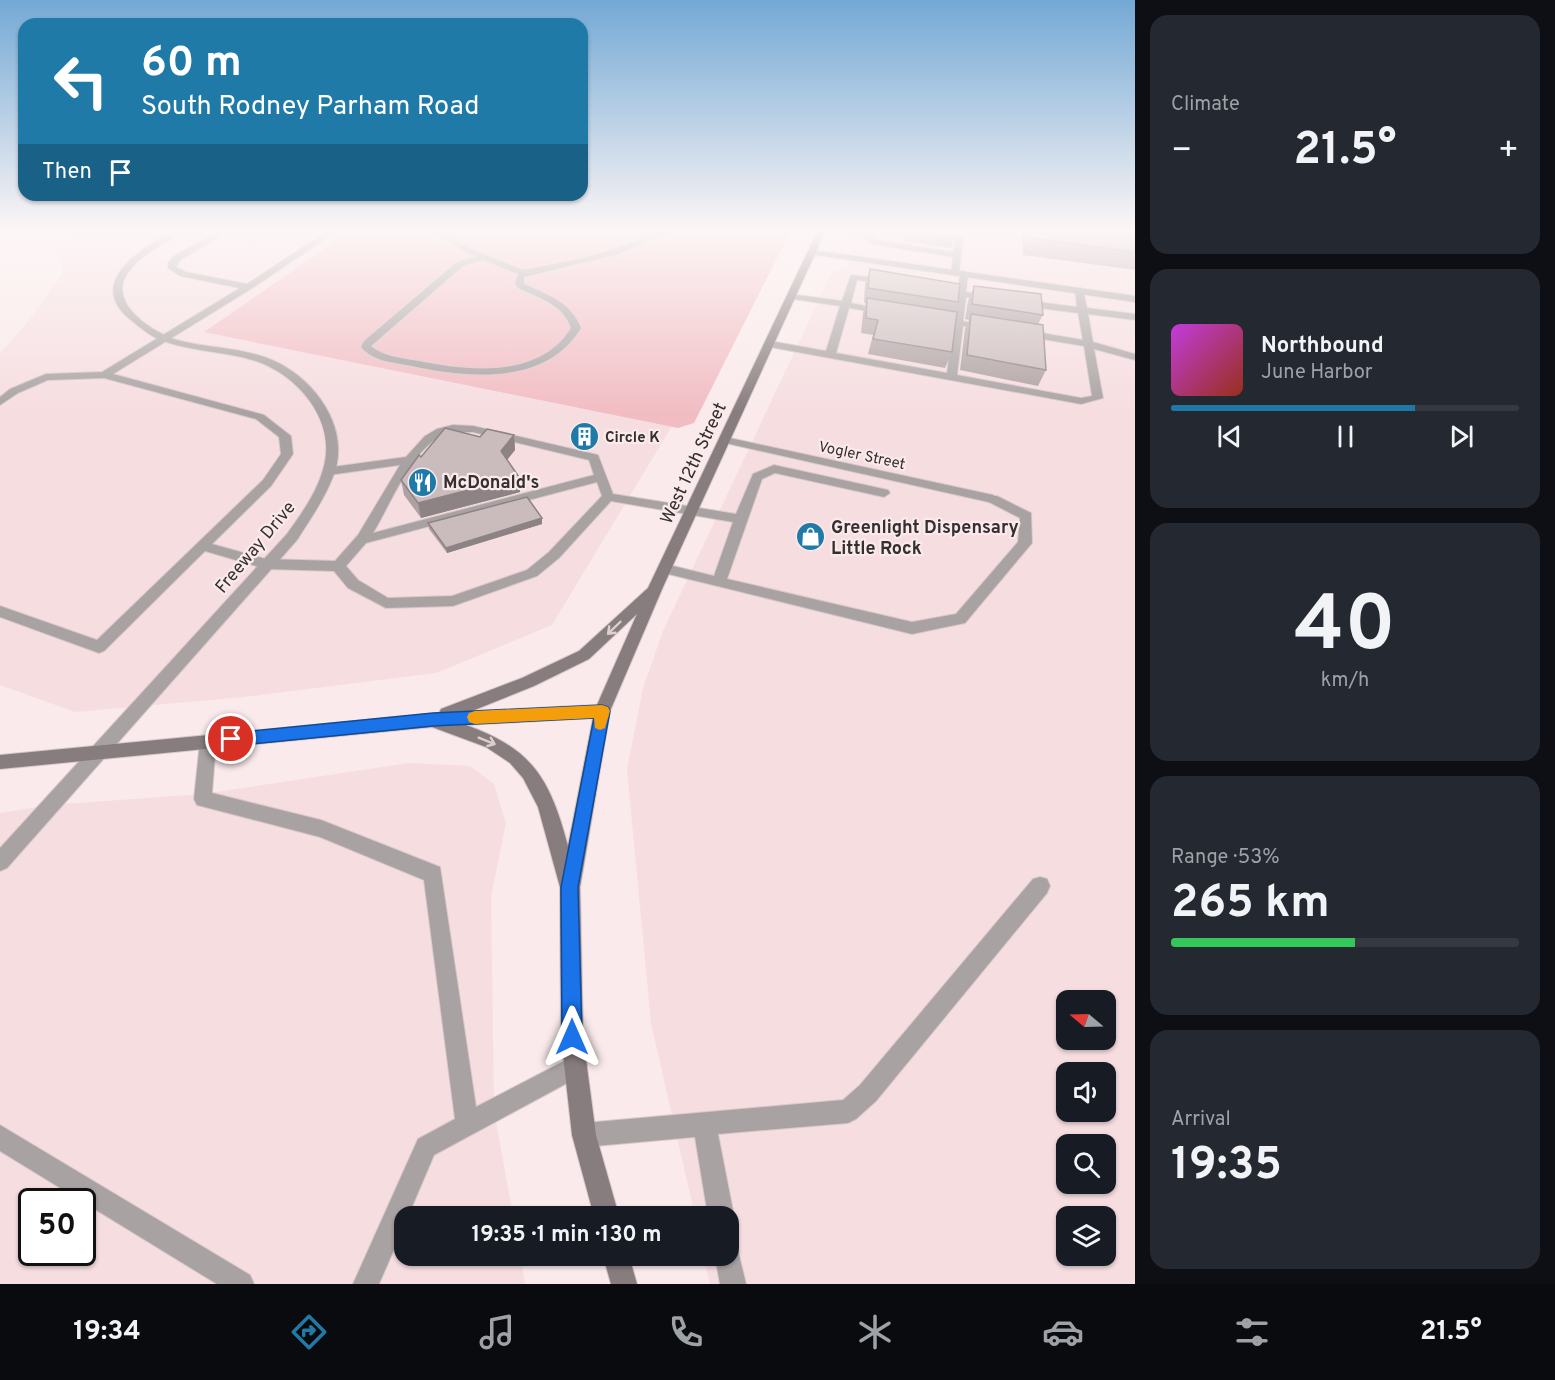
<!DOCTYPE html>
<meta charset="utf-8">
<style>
body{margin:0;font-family:Overpass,sans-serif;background:#242831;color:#f1f3f6;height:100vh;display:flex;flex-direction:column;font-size:22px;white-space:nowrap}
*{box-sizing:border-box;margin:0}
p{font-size:20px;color:#9ea1a6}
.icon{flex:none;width:33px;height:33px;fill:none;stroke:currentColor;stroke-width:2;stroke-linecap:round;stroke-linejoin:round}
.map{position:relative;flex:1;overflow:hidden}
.details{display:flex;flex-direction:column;gap:15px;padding:15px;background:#0d0f14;width:420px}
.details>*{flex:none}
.banner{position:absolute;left:18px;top:18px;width:570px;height:183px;border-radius:18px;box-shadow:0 2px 4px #0004;background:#207aa8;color:#fff;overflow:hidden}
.needle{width:39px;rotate:289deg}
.tools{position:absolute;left:1056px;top:990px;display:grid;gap:12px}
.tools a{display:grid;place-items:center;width:60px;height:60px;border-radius:12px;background:#171b24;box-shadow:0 2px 4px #0004;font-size:30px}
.speed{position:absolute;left:18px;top:1188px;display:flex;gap:12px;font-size:30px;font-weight:700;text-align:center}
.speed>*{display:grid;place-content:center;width:78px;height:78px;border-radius:50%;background:#171b24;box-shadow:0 2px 4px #0004;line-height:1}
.speed .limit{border:3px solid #111;border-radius:9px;background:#fff;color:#111}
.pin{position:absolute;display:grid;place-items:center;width:51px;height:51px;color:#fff;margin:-26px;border:3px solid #fff;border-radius:50%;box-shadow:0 2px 6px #0007}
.me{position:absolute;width:66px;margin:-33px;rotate:0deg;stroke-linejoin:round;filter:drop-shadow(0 0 4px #0008)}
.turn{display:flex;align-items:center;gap:21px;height:126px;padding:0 24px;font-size:27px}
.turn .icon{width:78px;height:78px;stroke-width:2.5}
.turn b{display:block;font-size:42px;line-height:51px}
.then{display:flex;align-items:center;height:57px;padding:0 24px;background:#0003;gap:12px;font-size:22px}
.big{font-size:45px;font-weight:700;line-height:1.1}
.details .card{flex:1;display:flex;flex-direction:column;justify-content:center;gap:9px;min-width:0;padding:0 21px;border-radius:18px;background:#242831}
.details .dial{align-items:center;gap:0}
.dial b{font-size:78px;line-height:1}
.song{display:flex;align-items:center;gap:18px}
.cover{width:72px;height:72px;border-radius:9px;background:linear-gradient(135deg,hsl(290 70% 55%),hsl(10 70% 35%))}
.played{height:6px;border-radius:3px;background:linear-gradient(90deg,#207aa8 70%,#363941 70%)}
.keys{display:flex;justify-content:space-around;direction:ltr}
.heat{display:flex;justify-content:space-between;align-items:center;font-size:33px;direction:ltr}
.charge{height:9px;border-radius:4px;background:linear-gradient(90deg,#34c759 53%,#363941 0)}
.trip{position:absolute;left:394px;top:1206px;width:345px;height:60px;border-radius:18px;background:#171b24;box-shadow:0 2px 4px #0004;font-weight:700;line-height:60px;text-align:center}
.menu{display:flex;height:96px;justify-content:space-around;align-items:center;background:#090b0e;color:#9ea1a6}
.menu .icon{width:42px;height:42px}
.menu .selected{color:#207aa8}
.menu b{font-size:27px;color:#f1f3f6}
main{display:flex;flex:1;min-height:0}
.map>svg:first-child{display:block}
.built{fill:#f6dde0;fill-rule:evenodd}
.green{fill:#f1bdc3}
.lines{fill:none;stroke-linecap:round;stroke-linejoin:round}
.lane-casing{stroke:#d7c8c9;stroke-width:2}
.street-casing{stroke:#d7c8c9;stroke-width:2}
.secondary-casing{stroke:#d7c8c9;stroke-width:2}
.lane{fill:#a9a2a3;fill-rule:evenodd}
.street{fill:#a9a2a3;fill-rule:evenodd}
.secondary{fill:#877d7e;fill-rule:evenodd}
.wall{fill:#aea1a2}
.shaded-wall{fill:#8d8384}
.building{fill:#cabbbc;stroke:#8d8384;stroke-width:1.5}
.oneway{stroke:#ddcfd0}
.route{fill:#1a73e8;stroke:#114b97;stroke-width:1.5}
.slow{fill:#f59e0b}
.labels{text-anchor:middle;stroke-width:4.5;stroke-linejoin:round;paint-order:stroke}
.far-poi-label{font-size:15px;font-weight:bold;fill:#362f30;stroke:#faeaeb;text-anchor:start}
.far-street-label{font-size:15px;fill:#362f30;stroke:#faeaeb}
.street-label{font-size:18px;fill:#362f30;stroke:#faeaeb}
.poi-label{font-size:18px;font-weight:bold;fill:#362f30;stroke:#faeaeb;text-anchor:start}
</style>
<main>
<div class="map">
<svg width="1135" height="1284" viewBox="0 0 1135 1284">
<rect width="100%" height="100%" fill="#faeaeb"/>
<g class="built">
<path d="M75,232h274l-144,100 467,94 -120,199 -116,48 -193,24 -168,15 -75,-27v-332l26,-29 36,-50 -3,-27z"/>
<path d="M848,232h287v1052h-425l-7,-28h26v-40h-34l-44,-193 -24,-254 16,-81 20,-57 170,-361 14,-3 8,-19 -9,-10zM1066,1000h40v40h-40zM1066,1072h40v40h-40zM1066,1144h40v40h-40zM1066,1216h40v40h-40z"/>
<path d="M409,763l61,3 24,18 12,39 -15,74 3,213 19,106h-108v40h115l5,28h-525v-471l50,-8 153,-11zM32,1202h50v50h-50z"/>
</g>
<path class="green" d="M349,232h441l-96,191 -16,5 -474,-96z"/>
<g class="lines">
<defs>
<g id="lane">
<path d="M217,232h10l-47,28 -4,7 10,5 61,12 79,-52h10l-85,57 -138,85 151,41 27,21 2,18 -22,32 -59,58 54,15 69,2 23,-26 42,-70 -71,10 -4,-1v-6l81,-11 19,-21 12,-7 16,-4 20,1 125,29 15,39 123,20 17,-40 21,-9 114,25 2,3 -6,4 -109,-24 -13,6 -35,100 185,43 44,-8 62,-72 2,-24 -31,-16 -2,-3 2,-3h8l34,17 1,30 -67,80 -53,11 -252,-62 -2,-3 7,-5 49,12 19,-54 -122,-21 -52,57 -22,18 -84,30 -67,2 -38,-20 -14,-17 -68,-2 -61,-18 -101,100 -5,2 -99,-36v-11l97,34 166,-160 18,-26 -2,-17 -23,-18 -152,-41 -56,2 -30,13 -18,12v-8l10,-8 36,-15 56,-2 138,-84 -60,-12 -12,-8v-5l6,-7zM453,432h20l116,28 5,15 -221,58c18,-29 43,-96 80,-101zM597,482l5,14 -53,56 -22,18 -75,26 -64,2 -30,-18 -12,-14 20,-23z"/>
<path d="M432,232h10l27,16 54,22 57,-11 32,-9 47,-18h11l-52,22 -94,23v7c24,11 47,18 57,44 -35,58 -113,50 -169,38 -19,-4 -38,-4 -51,-19l3,-6 93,-79 18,-5zM483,260l35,14 -3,9 3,5c21,10 45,16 53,40 -31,51 -103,43 -152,33 -17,-3 -35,-4 -48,-15l92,-80z"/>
<path d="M866,232h8l-1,6 4,2 76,12 3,-20h8l-5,41 -4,3 -4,-3 2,-16 -81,-13 -7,-5z"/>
<path d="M964,271l4,3 -2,18 28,6 -4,3 -24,-4 -3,24 27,6 -5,3 -22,-4 -6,49 124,23 11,-2 -8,-50 -60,-10 -5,-3 5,-3 59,10 -5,-27 -55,-7 -5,-3 5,-3 54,7 -2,-16 4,-3 4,3 4,17 48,6v6l-47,-6 5,28 42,12v6l-41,-11 9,49 -22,6 -311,-57 -5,-3 5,-3 56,10 14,-45 -47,-7 -3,-1v-4l52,7 9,-26 36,4 4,3 -1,2 -33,-4 -6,23 39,8 -5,3 -36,-6 -13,45 111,20 6,-48 -23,-6 5,-3 19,3 3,-24 -21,-5 4,-3 18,3 2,-16z"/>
<path d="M208,735l6,2 2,5 -4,51 109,27 119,47 36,240 100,-52 8,3 3,8 -3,8 -150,81 -26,61h-3v8l-26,60h-26l65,-145 37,-20 -31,-239 -104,-43 -123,-32 -3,-6 6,-57 2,-5z"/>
<path d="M1040,877l7,2 3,7 -3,7 -171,208 -20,18 -8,4 -130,11 16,82 -4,9 -1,-9h-21l-13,-79 -111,10 -8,-4 -4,-8 4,-8 8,-4 259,-23 17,-15 173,-206z"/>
<path d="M0,1125l250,150 4,9h-37l-217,-133z"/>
<path d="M729,1244l8,3 9,37h-26l-5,-28h14z"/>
</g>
<g id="street">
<path d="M171,232h10c-18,14 -41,22 -54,42 -19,30 25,58 50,66 29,8 61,7 90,18 42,15 81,63 69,110 -8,26 -25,50 -39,72l-290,328 -7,3v-23l287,-314c15,-21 31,-43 37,-68 12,-46 -26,-91 -68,-105 -30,-10 -63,-9 -93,-20 -12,-4 -22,-13 -31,-20 -47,-37 5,-70 39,-89z"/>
<path d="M813,250l322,46v6l-325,-48 -1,-2z"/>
<path d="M725,437l268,58 6,4 -6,4 -272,-61v-4z"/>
</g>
<g id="secondary">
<path d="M817,232h8l-162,355 -53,124 -30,176 3,150 13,98 23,81h-25l-22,-81 -11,-98 -1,-150 -22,-80 -15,-29 -13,-15 -24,-16 -54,-20 -432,42v-14l439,-42 2,-4 81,-31 57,-27 69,-63zM637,614l-40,91 -125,6 62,-25 55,-27zM593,718l-25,128c-18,-67 -35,-97 -102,-121z"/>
<path d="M603,1256h26l8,28h-26z"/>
</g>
</defs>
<use href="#lane" class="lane-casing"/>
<use href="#street" class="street-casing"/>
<use href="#secondary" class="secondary-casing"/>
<use href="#lane" class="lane"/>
<use href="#street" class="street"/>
<use href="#secondary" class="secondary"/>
</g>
<g class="wall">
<path d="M906,232h50l-5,16 -47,-7z"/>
<path d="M1022,232h113v38l-112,-15z"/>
<path d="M870,269l88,33 -4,10 -2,40 -7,16 -77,-14 5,-19 -12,-2 2,-20 3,-10h-2l1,-19z"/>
<path d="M974,286l69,29 -5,9 8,46 -8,16 -78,-16 5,-41 4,-9 -4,-1 3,-18z"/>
<path d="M514,435l1,15 -8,10 12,17 1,15 -99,26 -17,-23 -3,-15 20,-23z"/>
<path d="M428,523l114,1 -95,29 -18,-24z"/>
</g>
<g class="shaded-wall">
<path d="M514,435l1,15 -13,16 -1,-15z"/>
<path d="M519,477l1,15 -99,26 -3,-15z"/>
<path d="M542,518v6l-95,29 -1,-5z"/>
</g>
<g class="building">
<path d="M914,232h42l-1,7z"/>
<path d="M1030,232h105v20l-104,-14z"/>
<path d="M870,269l90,15 -2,18 -90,-14z"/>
<path d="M974,286l67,8 2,21 -71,-11z"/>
<path d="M867,298l90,14 -5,40 -79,-13 5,-19 -12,-2z"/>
<path d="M971,314l72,11 3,45 -79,-15z"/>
<path d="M445,428l35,9 7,-8 27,6 -13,16 18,26 -101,26 -17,-23 18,-25 2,2z"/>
<path d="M527,497l15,21 -96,30 -18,-25z"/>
</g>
<defs><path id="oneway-shaft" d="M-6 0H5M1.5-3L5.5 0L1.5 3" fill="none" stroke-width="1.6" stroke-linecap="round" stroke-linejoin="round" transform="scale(1.5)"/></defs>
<g class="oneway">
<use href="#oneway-shaft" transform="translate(614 628) rotate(136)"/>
<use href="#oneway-shaft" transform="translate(487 741) rotate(22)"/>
</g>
<linearGradient id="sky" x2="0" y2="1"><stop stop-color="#73a9d5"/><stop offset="0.56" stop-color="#fdf6f6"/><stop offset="1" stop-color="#fdf6f6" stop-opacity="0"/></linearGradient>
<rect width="1135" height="412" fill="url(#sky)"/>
<path class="route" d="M602,705l6,2 2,4 -32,176 4,150 -3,7 -7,3 -7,-3 -3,-7 -1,-150 33,-169 -161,8 -202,20 -6,-2 -2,-5 2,-4 6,-2 202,-20z"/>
<path class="slow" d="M602,705l6,2 2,4 -5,17 -5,2 -5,-2 -1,-10 -119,6 -6,-2 -2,-5 2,-4 6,-2z"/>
<defs>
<symbol id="building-disc" viewBox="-11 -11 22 22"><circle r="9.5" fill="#207aa8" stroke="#faeaeb"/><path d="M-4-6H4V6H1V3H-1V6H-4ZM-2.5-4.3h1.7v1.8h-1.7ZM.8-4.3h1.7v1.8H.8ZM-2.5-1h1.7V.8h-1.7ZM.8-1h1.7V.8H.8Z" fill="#fff"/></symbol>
<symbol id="restaurant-disc" viewBox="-11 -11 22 22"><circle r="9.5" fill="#207aa8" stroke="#faeaeb"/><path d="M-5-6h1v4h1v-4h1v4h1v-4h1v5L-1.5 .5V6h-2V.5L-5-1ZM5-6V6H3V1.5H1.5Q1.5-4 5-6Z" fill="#fff"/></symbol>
<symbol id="shop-disc" viewBox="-11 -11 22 22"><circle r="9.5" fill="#207aa8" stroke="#faeaeb"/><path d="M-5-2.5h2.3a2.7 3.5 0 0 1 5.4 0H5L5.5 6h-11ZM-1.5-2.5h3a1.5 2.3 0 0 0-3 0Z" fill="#fff"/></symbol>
</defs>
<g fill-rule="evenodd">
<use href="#building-disc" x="568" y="420" width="33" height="33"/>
<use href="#restaurant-disc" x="406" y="466" width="33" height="33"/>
<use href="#shop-disc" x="794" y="520" width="33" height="33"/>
</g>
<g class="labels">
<g class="far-poi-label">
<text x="605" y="442">Circle K</text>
</g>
<g class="far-street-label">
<text transform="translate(862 455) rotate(12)" y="5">Vogler Street</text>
</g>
<g class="street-label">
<text transform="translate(693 463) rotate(-65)" y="6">West 12th Street</text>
<text transform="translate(255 547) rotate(-50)" y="6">Freeway Drive</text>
</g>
<g class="poi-label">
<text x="443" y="488">McDonald's</text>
<text x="831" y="533">Greenlight Dispensary<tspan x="831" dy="21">Little Rock</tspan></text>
</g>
</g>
</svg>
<div class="tools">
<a><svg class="needle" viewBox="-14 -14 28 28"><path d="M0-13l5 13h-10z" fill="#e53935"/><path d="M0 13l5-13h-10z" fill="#9ea1a6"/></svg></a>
<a><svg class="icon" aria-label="sound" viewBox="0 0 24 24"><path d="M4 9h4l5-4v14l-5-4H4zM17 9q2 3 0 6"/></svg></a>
<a><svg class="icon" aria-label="search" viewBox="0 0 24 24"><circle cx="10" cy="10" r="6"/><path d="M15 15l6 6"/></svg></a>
<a><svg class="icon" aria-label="layers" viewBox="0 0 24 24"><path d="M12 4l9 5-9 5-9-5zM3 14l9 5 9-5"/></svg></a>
</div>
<div class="speed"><div class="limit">50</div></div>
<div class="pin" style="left:231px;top:739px;background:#d93025"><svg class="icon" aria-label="arrive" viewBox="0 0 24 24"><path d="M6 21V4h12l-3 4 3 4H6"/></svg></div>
<svg class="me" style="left:572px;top:1037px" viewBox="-20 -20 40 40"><path d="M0-17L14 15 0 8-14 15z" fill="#1a73e8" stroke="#fff" stroke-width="4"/></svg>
<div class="trip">19:35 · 1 min · 130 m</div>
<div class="banner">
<div class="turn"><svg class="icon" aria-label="left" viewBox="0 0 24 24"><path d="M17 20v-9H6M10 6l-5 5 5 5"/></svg><div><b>60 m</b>South Rodney Parham Road</div></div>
<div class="then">Then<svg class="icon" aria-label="arrive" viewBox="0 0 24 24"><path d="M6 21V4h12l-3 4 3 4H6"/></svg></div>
</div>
</div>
<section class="details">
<div class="card"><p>Climate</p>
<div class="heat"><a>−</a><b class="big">21.5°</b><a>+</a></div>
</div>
<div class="card">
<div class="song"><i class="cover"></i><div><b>Northbound</b><p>June Harbor</p></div></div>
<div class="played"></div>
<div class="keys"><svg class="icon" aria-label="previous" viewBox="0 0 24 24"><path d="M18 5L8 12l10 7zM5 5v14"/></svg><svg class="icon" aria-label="pause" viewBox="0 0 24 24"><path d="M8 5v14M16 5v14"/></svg><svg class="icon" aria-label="next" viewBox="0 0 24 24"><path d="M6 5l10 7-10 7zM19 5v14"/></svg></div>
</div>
<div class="card dial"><b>40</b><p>km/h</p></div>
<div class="card"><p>Range · 53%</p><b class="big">265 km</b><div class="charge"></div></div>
<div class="card"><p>Arrival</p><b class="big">19:35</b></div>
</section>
</main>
<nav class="menu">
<b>19:34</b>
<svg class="icon selected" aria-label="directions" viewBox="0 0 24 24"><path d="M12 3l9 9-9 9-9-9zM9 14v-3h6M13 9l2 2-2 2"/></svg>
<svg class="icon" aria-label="music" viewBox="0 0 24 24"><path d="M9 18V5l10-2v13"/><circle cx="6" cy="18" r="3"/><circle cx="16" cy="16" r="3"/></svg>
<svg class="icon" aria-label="phone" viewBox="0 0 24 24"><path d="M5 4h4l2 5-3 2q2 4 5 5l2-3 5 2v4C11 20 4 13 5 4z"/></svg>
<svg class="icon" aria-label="climate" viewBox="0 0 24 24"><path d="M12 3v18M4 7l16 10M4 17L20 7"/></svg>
<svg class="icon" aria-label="car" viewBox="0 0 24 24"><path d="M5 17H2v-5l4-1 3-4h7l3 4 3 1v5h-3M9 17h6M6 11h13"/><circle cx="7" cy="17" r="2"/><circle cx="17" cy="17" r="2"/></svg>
<svg class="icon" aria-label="filters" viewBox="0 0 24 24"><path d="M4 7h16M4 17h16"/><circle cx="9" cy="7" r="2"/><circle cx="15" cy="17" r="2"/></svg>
<b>21.5°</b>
</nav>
